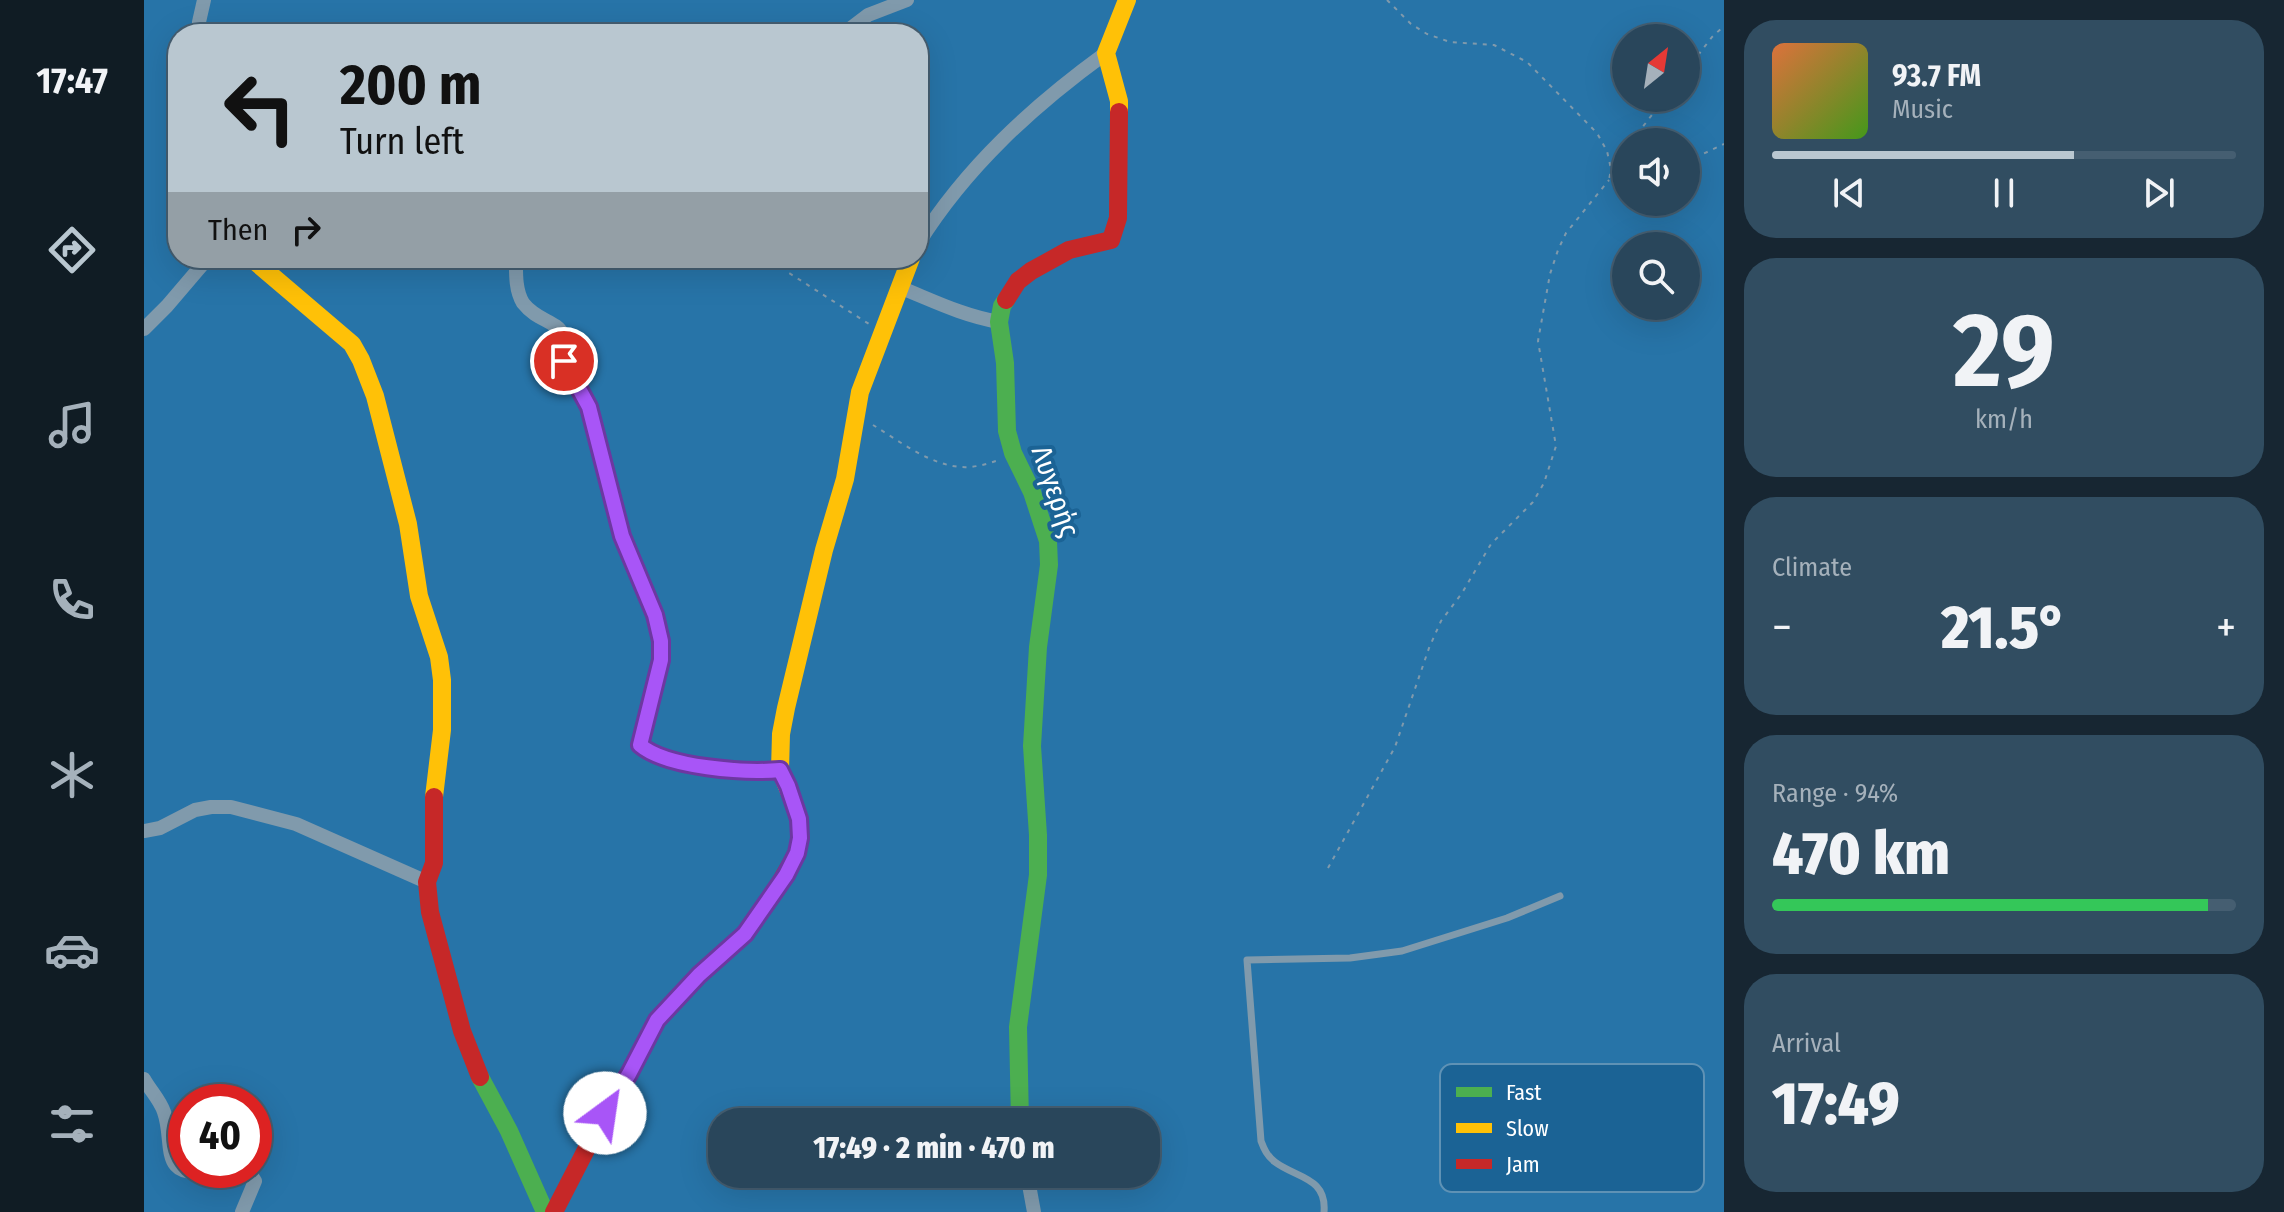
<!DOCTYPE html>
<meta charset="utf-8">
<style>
body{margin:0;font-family:"Fira Sans Condensed",sans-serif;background:#314d61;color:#f1f3f6;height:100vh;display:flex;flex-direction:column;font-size:30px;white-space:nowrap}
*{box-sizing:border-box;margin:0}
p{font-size:26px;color:#a5b1bb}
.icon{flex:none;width:44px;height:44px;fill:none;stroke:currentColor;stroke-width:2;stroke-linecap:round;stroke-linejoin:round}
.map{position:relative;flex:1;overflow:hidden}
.panel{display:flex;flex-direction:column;gap:20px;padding:20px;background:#172632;width:560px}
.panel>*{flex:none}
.hud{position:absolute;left:24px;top:24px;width:760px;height:244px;border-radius:32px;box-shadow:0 8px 32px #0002,0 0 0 2px #455e71;background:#b9c7d0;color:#111;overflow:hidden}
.needle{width:52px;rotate:30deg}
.buttons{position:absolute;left:1468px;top:24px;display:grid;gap:16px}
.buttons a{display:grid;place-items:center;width:88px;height:88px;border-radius:50%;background:#29465b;box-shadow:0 8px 32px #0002,0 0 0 2px #455e71;font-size:40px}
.speed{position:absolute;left:24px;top:1084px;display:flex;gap:16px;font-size:40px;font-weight:700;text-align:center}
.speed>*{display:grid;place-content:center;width:104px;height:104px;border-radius:50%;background:#29465b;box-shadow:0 8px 32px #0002,0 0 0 2px #455e71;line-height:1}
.speed .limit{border:12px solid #d22;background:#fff;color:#111}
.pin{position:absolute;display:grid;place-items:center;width:68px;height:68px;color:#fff;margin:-34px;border:4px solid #fff;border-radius:50%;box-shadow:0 2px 8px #0007}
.me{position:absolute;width:88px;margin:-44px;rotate:31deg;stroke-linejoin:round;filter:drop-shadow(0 0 6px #0008)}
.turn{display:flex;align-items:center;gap:28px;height:168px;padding:0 40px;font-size:36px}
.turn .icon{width:104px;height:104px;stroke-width:2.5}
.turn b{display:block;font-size:56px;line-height:68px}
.then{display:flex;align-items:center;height:76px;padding:0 40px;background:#0003;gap:16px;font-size:30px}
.big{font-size:60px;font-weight:800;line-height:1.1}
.panel .widget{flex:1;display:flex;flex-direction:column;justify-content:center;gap:12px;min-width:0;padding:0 28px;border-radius:32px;background:#314d61}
.panel .dial{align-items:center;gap:0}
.dial b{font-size:104px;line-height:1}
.song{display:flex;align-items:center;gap:24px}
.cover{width:96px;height:96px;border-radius:12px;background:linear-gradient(135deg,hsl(20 70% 55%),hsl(100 70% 35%))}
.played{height:8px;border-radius:4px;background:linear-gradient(90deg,#b9c7d0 65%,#455e71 65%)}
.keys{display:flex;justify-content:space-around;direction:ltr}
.heat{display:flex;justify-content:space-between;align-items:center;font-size:44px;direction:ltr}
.charge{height:12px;border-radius:6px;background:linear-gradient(90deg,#34c759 94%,#455e71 0)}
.trip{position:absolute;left:564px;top:1108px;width:452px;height:80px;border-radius:32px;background:#29465b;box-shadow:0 8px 32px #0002,0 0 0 2px #455e71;font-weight:800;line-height:80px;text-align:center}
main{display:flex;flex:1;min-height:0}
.tab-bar{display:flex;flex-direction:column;width:144px;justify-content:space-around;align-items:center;background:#101c24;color:#a5b1bb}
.tab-bar .icon{width:56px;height:56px}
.tab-bar .selected{color:#b9c7d0}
.tab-bar b{font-size:36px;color:#f1f3f6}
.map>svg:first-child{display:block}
.green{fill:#2774a8;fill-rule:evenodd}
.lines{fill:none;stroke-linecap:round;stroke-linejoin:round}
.path{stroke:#809aac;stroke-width:2;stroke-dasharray:4 6;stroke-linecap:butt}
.lane{stroke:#809aac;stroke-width:7}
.street{stroke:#809aac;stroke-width:14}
.fast{stroke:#4caf50;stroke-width:18}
.slow{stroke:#ffc107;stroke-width:18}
.jam{stroke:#c62828;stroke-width:18}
.route-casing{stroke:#6d37a1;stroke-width:20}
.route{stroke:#a855f7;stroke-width:14}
.labels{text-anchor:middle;stroke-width:8;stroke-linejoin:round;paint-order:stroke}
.street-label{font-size:28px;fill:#fff;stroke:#1b6395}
.key{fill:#1b6395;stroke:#5f92b5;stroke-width:2}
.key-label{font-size:22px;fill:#fff}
</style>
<main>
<nav class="tab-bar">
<b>17:47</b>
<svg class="icon selected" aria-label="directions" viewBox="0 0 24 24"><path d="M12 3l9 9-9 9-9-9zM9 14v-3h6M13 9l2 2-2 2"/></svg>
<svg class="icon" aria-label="music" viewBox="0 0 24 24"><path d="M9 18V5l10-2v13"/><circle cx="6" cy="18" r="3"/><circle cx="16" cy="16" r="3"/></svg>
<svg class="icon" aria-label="phone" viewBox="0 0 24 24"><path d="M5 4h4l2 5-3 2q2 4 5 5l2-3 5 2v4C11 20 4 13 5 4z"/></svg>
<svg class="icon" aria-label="climate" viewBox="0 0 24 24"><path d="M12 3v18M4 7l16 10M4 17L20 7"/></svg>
<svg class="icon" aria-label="car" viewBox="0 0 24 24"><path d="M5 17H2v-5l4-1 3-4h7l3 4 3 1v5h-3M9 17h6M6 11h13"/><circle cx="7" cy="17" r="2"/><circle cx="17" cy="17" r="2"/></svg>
<svg class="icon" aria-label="filters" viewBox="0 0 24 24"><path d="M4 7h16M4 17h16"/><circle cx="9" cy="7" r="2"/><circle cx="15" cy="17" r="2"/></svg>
</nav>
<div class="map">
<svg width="1580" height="1212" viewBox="0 0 1580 1212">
<rect width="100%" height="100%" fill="#375e79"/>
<path class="green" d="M0,0h1580v1212h-1580zM34,34h740v224h-740zM1482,38h60v60h-60zM1482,142h60v60h-60zM1482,246h60v60h-60zM42,1102h68v68h-68zM578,1122h424v52h-424z"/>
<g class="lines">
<g class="path">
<path d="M1243,0l24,24 16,10 23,8 44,3 33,17 70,71 10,18 4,18"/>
<path d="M1542,71l26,-34 12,-11"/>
<path d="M1487,142l34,-44"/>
<path d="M1482,149l-15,20 -2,11 17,5"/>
<path d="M1542,162l38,-18"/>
<path d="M633,258l3,7 9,8 80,51"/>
<path d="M729,425c26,16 57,40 88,42 13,1 26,-3 38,-7"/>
<path d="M1184,868l67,-121 34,-99 12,-27 21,-28 29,-49 42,-42 11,-19 12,-37 -18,-105 12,-67 8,-24 8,-17 43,-53"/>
</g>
<path class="lane" d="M1180,1212c3,-35 -28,-34 -49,-50 -8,-6 -11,-13 -14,-21l-14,-181 103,-2 52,-7 105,-33 53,-22"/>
<g class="street">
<path d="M55,34v-12l5,-22"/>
<path d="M699,34l25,-19 39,-15"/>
<path d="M774,244c48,-77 115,-138 188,-191"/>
<path d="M372,258c0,14 -1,32 7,45 21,27 52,12 39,65"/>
<path d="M755,287c35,14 62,28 100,35"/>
<path d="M0,329l23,-23 41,-48"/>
<path d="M420,361c8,15 20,32 25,49 12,42 19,85 34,127 14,40 42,78 38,123l-21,85c28,23 105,28 140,25"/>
<path d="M0,831l16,-3 35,-18 16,-3h20l65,17 131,58"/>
<path d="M0,1079c6,11 16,21 20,33 11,31 -6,69 45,58"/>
<path d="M883,1174l7,38"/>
<path d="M98,1212l13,-31 -7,-11"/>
</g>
<g class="fast">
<path d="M862,300l-4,6 -3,16 6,41 2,68 6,22 19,39 16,49 1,24 -11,82 -6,99 6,89v40l-20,152 2,95"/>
<path d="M336,1077l29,54 36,81"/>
</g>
<g class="slow">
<path d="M975,112v-11l-13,-48 21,-53"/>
<path d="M107,258l101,86 9,16 14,36 33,128 11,72 20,61 3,23v50l-8,67"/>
<path d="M648,798l-12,-28 1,-36 5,-26 38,-158 21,-71 15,-87 51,-134"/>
</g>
<g class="jam">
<path d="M862,300l12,-19 13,-10 38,-21 42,-10 7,-22 1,-106"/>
<path d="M290,797v66l-7,19 3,30 32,119 18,46"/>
<path d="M410,1212l51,-99 24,-39 28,-54 42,-45 46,-41 31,-44 21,-37 3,-15 -1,-19 -7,-21"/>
</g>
</g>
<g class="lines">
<defs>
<path id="route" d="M420,361l25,46 33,129 33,79 6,26v19l-21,85c27,23 106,28 140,25l8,16 11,33 1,19 -3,15 -11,22 -41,59 -46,41 -42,45 -28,54 -24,39"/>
</defs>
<use href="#route" class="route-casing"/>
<use href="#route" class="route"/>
</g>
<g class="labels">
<g class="street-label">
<text transform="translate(912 491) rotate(71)" y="10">Λυγερής</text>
</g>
</g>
<rect x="1296" y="1064" width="264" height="128" rx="12" class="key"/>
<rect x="1312" y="1087" width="36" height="10" fill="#4caf50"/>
<rect x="1312" y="1123" width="36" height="10" fill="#ffc107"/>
<rect x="1312" y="1159" width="36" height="10" fill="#c62828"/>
<g class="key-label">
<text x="1362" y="1100">Fast</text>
<text x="1362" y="1136">Slow</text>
<text x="1362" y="1172">Jam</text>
</g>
</svg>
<div class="buttons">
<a><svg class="needle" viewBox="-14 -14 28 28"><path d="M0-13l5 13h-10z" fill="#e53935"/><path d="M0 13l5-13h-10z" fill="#a5b1bb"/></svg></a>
<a><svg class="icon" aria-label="sound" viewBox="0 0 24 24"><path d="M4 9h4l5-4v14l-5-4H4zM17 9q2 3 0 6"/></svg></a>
<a><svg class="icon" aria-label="search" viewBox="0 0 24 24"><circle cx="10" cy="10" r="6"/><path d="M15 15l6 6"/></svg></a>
</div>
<div class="speed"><div class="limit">40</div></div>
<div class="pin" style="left:420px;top:361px;background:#d93025"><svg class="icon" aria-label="arrive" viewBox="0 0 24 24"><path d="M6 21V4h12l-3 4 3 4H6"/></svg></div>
<svg class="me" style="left:461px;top:1113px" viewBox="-20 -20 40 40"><circle r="19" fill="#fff"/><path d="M0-13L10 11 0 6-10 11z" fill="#a855f7"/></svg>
<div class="trip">17:49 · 2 min · 470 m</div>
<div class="hud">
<div class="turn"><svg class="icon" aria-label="left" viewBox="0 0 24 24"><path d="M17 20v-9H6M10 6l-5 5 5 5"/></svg><div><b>200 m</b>Turn left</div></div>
<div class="then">Then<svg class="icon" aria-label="right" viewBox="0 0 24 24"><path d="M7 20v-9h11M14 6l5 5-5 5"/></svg></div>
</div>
</div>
<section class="panel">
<div class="widget">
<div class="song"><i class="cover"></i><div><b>93.7 FM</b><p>Music</p></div></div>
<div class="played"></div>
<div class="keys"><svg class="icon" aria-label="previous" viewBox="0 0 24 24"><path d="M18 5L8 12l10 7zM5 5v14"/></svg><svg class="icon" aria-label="pause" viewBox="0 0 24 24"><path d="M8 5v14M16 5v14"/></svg><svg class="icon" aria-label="next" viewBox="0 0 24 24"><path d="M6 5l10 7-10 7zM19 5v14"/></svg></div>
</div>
<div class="widget dial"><b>29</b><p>km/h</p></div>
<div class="widget"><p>Climate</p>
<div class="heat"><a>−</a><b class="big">21.5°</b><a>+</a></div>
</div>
<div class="widget"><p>Range · 94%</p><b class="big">470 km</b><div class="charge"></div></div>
<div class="widget"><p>Arrival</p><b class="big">17:49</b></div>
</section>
</main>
